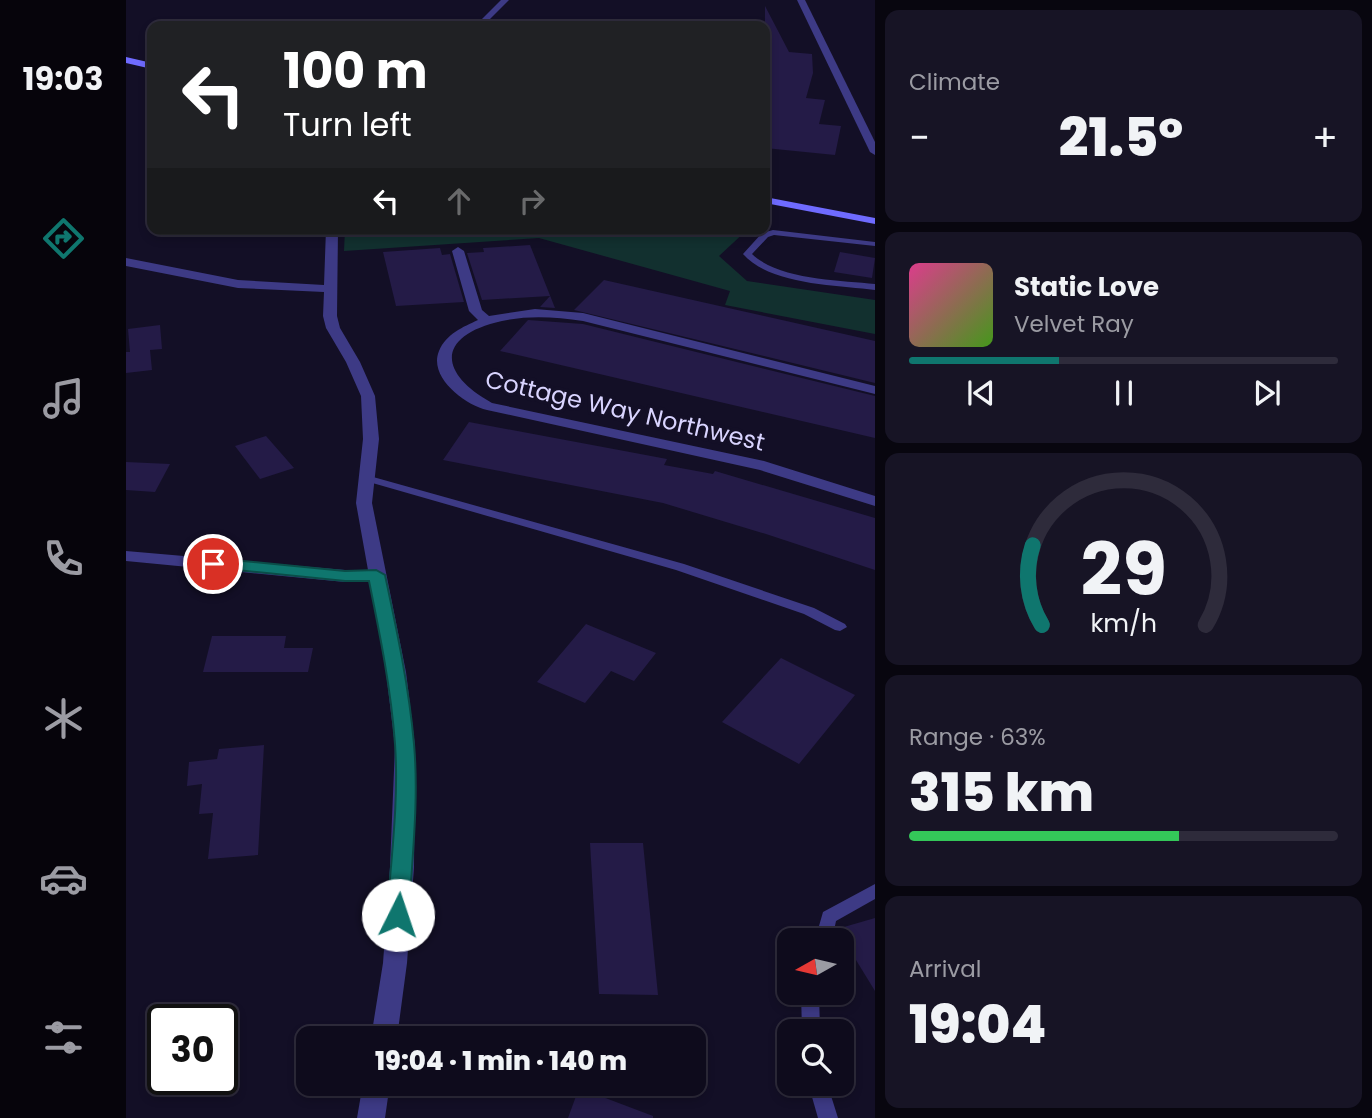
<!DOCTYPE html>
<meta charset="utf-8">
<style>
body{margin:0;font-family:Poppins,sans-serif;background:#171425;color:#f1f3f6;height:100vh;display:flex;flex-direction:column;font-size:26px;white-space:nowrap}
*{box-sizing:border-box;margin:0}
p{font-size:23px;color:#9b9ba3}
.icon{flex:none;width:38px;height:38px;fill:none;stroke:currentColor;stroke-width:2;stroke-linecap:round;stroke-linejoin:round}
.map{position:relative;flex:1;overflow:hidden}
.sheet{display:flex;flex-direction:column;gap:10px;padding:10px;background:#08060f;width:497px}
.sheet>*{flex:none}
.guide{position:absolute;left:21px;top:21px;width:623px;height:214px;border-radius:14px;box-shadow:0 4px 10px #0003,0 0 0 2px #2e2b3b;background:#202124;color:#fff;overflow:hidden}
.needle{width:46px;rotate:262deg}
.controls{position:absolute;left:651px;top:928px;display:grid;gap:14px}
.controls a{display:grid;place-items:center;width:77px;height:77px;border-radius:14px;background:#0e0b1c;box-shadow:0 4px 10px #0003,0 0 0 2px #2e2b3b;font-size:35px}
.speed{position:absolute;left:21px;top:1004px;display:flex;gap:14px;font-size:35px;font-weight:700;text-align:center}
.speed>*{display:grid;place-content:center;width:91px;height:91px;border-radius:50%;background:#0e0b1c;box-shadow:0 4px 10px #0003,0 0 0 2px #2e2b3b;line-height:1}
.speed .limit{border:4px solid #111;border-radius:10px;background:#fff;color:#111}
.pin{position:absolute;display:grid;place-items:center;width:60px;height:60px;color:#fff;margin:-30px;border:4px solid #fff;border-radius:50%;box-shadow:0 2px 7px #0007}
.me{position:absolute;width:77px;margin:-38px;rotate:4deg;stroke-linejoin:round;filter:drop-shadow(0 0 5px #0008)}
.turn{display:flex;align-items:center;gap:24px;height:147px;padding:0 21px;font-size:32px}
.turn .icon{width:91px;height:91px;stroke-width:2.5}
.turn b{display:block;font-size:49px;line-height:60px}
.lanes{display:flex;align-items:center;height:66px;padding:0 21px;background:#0003;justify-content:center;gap:35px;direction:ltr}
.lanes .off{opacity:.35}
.big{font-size:52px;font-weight:800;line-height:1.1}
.sheet .card{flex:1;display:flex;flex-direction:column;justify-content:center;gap:10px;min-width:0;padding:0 24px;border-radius:14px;background:#171425}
.sheet .dial{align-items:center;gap:0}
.dial svg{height:182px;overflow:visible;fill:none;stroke:#2e2b3b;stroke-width:7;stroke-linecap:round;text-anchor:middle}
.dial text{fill:#f1f3f6;stroke:none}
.song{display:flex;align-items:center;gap:21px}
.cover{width:84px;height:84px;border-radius:10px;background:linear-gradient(135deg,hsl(330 70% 55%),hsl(100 70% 35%))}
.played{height:7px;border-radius:4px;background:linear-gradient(90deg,#0f766e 35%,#2e2b3b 35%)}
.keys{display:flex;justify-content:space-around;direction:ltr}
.heat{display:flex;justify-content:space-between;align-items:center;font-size:38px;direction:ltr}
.charge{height:10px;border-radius:5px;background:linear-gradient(90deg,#34c759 63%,#2e2b3b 0)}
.trip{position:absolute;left:170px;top:1026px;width:410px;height:70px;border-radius:14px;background:#0e0b1c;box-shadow:0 4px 10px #0003,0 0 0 2px #2e2b3b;font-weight:800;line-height:70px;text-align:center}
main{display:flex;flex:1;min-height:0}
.tab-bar{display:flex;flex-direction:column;width:126px;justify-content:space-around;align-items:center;background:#06040b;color:#9b9ba3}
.tab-bar .icon{width:49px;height:49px}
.tab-bar .selected{color:#0f766e}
.tab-bar b{font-size:32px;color:#f1f3f6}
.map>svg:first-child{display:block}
.green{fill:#12302f}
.building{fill:#241b47}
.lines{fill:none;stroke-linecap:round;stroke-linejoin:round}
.lane{fill:#3d3a85;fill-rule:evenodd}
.street{fill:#3d3a85;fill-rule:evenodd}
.secondary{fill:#6f6bff;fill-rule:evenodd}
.route{fill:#0f766e;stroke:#0a4d48;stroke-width:2}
.labels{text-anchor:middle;stroke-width:7;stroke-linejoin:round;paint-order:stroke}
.street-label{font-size:24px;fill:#d9d4ff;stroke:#130f26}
</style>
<main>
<nav class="tab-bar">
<b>19:03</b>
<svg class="icon selected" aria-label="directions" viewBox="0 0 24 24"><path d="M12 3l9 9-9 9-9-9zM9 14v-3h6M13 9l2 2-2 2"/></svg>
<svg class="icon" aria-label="music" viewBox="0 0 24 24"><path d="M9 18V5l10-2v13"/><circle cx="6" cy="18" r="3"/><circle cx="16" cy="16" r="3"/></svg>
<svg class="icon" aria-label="phone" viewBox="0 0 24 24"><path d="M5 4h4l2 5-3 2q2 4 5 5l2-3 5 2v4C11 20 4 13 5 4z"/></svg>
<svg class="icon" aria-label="climate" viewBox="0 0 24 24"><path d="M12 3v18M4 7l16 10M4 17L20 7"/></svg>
<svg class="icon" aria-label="car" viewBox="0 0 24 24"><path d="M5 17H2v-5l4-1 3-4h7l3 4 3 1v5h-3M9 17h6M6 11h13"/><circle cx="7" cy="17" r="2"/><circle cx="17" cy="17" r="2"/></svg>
<svg class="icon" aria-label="filters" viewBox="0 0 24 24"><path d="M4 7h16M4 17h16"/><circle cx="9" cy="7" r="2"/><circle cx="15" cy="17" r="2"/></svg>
</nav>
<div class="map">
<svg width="749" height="1118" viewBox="0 0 749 1118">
<rect width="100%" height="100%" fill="#130f26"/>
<path class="green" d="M219,229h403l-29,27 28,25 128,19v34l-150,-29 5,-14 -191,-53 -195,13z"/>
<g class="building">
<path d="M639,6l24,46 23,2 1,19 -7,25 19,2 -6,24 22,2 -6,29 -70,-7z"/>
<path d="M404,245l25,63 -15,-1 10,-11 -68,4 -15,-47 17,-1 -1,-4z"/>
<path d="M314,248l2,7 8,-1 14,48 -68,4 -13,-54z"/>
<path d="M714,252l35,6 -3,20 -38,-6z"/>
<path d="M478,280l271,61v42l-301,-73z"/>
<path d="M402,320l55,4 292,72v42l-375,-87z"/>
<path d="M34,325l2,24 -12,1 2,20 -26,3v-21h4l-2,-23z"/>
<path d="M343,422l198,37 -3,6 49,9 2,-3 160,47v52l-109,-36 -103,-31 -220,-43z"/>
<path d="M140,436l28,32 -34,11 -25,-33z"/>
<path d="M0,462l44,2 -15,28 -29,-2z"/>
<path d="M460,624l70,29 -22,28 -23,-10 -26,32 -48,-21z"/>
<path d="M86,636h74l-2,12h29l-5,24h-105z"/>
<path d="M655,658l74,37 -56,69 -77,-42z"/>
<path d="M138,745l-6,110 -50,4 5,-46 -14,1 3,-30 -15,2 2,-24 28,-3 2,-10z"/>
<path d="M464,843h53l15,152 -59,-1z"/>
<path d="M749,918v73l-38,-62z"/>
<path d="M453,1088l74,28v2h-85z"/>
</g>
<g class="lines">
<g class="lane">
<path d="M647,230l102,12v4l-101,-11 -6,2 -16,17c27,26 87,26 123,30v6c-39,-5 -105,-5 -132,-36l19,-21z"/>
<path d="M240,475l318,89 130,44 31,16 2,3 -7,4 -5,-1 -31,-16 -128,-44 -314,-90 -2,-2z"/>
<path d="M749,884v15l-39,22 -4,19h-17l8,-28z"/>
<path d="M675,992h18l1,39h-18z"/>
<path d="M682,1083h19l11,35h-20z"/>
</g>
<g class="street">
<path d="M375,0h8l-26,26h-8z"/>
<path d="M671,0h8l70,142v13l-5,-3z"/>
<path d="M200,229h12l-1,87 3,12 20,34 15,34 4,43 -7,64 34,169 9,74 -1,121 -7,96 -10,75h-26l12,-75 7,-96 5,-121 -9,-74 -16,-91 -25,1 -219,-21v-10l219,19h23l-12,-67 7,-64 -2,-43 -15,-34 -20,-34 -3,-12 1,-24 -86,-4 -112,-22v-8l112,22 86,5z"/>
<path d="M332,247l6,4 18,59 7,6 46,-7 48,4 292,73v8l-292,-73c-27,-4 -54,-6 -81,0 -64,14 -66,51 -10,82l272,58 111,35v10l-115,-36 -273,-60c-22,-5 -59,-33 -48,-59 7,-17 24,-24 39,-31l-9,-9 -17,-60z"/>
<path d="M237,1083h27l-5,35h-28z"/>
</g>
<g class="secondary">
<path d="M0,57l26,6v6l-26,-6z"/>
<path d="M639,197l110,21v6l-110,-21z"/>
</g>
</g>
<path class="route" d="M87,558l132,13 31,-1 9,5c12,56 24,112 29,169 5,56 -2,114 -5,171l-3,6 -8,3 -8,-3 -3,-6c4,-56 12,-115 8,-171 -4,-55 -15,-109 -26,-163h-24l-138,-14 -2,-3z"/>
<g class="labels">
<g class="street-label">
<text transform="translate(499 411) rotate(13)" y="8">Cottage Way Northwest</text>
</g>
</g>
</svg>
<div class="controls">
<a><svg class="needle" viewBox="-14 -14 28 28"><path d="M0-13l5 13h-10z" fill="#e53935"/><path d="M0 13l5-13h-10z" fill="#9b9ba3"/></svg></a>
<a><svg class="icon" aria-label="search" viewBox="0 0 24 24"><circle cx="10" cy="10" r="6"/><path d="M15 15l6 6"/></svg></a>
</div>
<div class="speed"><div class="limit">30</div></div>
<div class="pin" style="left:87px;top:564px;background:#d93025"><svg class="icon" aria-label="arrive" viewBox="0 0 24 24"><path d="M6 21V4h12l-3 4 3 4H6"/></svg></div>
<svg class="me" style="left:272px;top:915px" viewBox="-20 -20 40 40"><circle r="19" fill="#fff"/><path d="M0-13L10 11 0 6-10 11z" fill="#0f766e"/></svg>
<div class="trip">19:04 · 1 min · 140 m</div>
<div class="guide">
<div class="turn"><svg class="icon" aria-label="left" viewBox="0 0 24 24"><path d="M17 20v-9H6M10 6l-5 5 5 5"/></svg><div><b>100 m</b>Turn left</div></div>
<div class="lanes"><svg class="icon" aria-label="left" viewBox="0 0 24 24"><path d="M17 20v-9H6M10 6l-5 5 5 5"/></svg><svg class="icon off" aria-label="ahead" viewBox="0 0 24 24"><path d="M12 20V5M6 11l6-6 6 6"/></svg><svg class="icon off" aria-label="right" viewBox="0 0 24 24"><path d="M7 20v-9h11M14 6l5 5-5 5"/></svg></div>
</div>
</div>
<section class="sheet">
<div class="card"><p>Climate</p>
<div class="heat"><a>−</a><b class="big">21.5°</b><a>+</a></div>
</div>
<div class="card">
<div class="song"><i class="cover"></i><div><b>Static Love</b><p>Velvet Ray</p></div></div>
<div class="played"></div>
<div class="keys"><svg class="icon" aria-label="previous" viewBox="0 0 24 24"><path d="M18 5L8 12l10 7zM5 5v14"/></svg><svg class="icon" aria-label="pause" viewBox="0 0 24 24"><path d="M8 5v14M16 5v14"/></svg><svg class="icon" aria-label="next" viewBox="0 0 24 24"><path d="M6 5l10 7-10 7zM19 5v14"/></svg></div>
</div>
<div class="card dial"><svg viewBox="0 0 100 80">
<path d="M14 69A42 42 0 1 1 86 69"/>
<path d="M14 69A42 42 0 0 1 10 34" stroke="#0f766e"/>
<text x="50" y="56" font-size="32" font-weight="700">29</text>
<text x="50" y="72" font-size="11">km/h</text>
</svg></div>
<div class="card"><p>Range · 63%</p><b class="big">315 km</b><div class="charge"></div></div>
<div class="card"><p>Arrival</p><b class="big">19:04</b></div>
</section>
</main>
